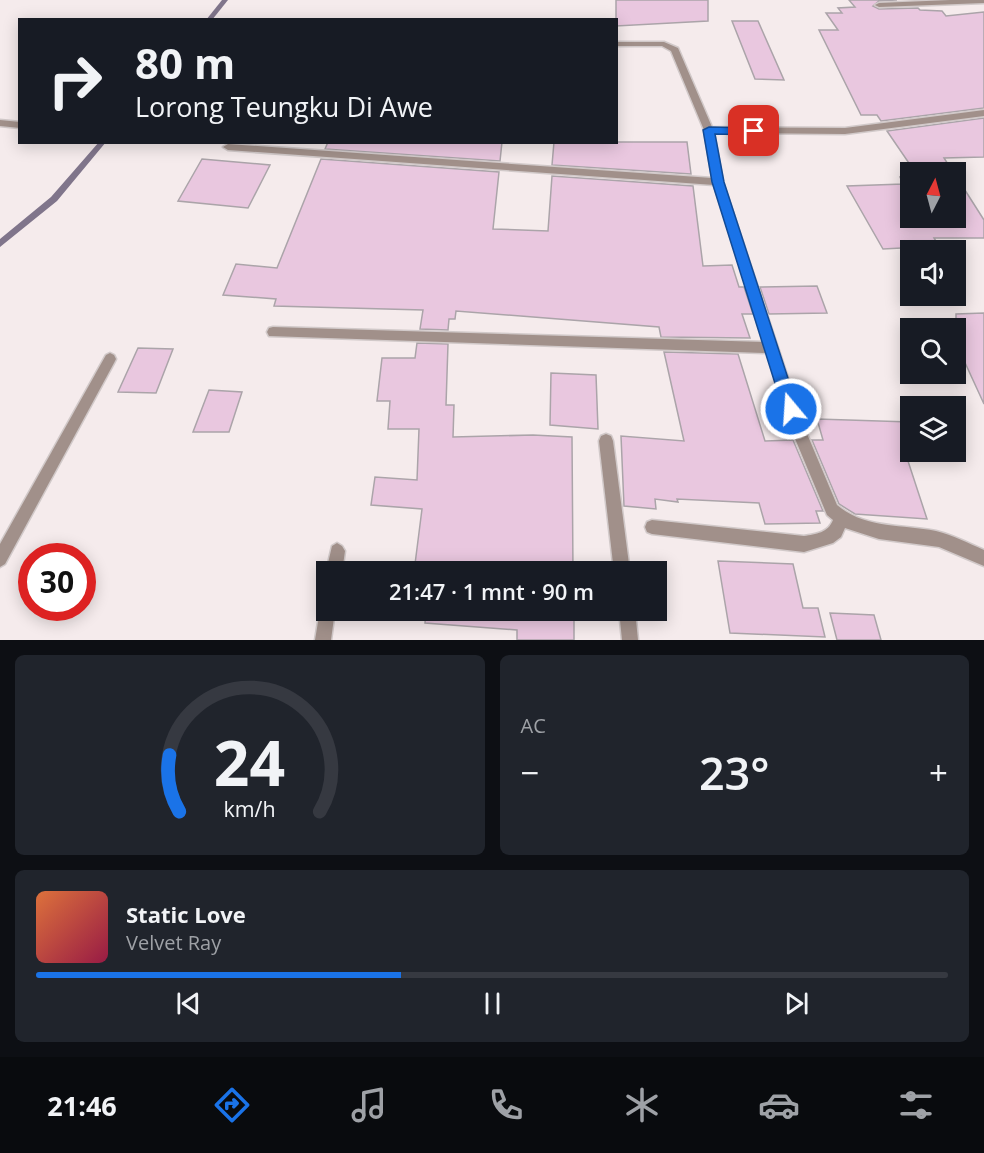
<!DOCTYPE html>
<html lang="id">
<meta charset="utf-8">
<style>
body{margin:0;font-family:"Open Sans",sans-serif;background:#20242c;color:#f1f3f6;height:100vh;display:flex;flex-direction:column;font-size:22px;white-space:nowrap}
*{box-sizing:border-box;margin:0}
p{font-size:20px;color:#9ea1a6}
.icon{flex:none;width:33px;height:33px;fill:none;stroke:currentColor;stroke-width:2;stroke-linecap:round;stroke-linejoin:round}
.map{position:relative;height:640px;overflow:hidden}
.sheet{display:flex;flex-direction:column;gap:15px;padding:15px;background:#0d0f14;flex:1}
.sheet>*{flex:none}
.top-card{position:absolute;left:18px;top:18px;width:600px;height:126px;border-radius:0px;box-shadow:0 3px 15px #0003;background:#171b24;color:#f1f3f6;overflow:hidden}
.needle{width:39px;rotate:6deg}
.controls{position:absolute;left:900px;top:162px;display:grid;gap:12px}
.controls a{display:grid;place-items:center;width:66px;height:66px;border-radius:0px;background:#171b24;box-shadow:0 3px 15px #0003;font-size:30px}
.speed{position:absolute;left:18px;top:543px;display:flex;gap:12px;font-size:30px;font-weight:700;text-align:center}
.speed>*{display:grid;place-content:center;width:78px;height:78px;border-radius:50%;background:#171b24;box-shadow:0 3px 15px #0003;line-height:1}
.speed .limit{border:9px solid #d22;background:#fff;color:#111}
.pin{position:absolute;display:grid;place-items:center;width:51px;height:51px;color:#fff;margin:-26px;border-radius:12px;box-shadow:0 3px 9px #0006}
.me{position:absolute;width:66px;margin:-33px;rotate:342deg;stroke-linejoin:round;filter:drop-shadow(0 0 4px #0008)}
.turn{display:flex;align-items:center;gap:21px;height:126px;padding:0 18px;font-size:27px}
.turn .icon{width:78px;height:78px;stroke-width:2.5}
.turn b{display:block;font-size:42px;line-height:51px}
.big{font-size:45px;font-weight:600;line-height:1.1}
.sheet .tile{flex:1;display:flex;flex-direction:column;justify-content:center;gap:9px;min-width:0;padding:0 21px;border-radius:9px;background:#20242c}
.sheet .dial{align-items:center;gap:0}
.dial svg{height:156px;overflow:visible;fill:none;stroke:#363941;stroke-width:7;stroke-linecap:round;text-anchor:middle}
.dial text{fill:#f1f3f6;stroke:none}
.song{display:flex;align-items:center;gap:18px}
.cover{width:72px;height:72px;border-radius:9px;background:linear-gradient(135deg,hsl(20 70% 55%),hsl(340 70% 35%))}
.played{height:6px;border-radius:3px;background:linear-gradient(90deg,#1a73e8 40%,#363941 40%)}
.keys{display:flex;justify-content:space-around;direction:ltr}
.heat{display:flex;justify-content:space-between;align-items:center;font-size:33px;direction:ltr}
.sheet .tiles{flex:1;display:grid;gap:15px;grid-template-columns:1fr 1fr}
.tile:last-child{grid-column:span 2}
.trip{position:absolute;left:316px;top:561px;width:351px;height:60px;border-radius:0px;background:#171b24;box-shadow:0 3px 15px #0003;font-weight:600;line-height:60px;text-align:center}
.dock{display:flex;height:96px;justify-content:space-around;align-items:center;background:#090b0e;color:#9ea1a6}
.dock .icon{width:42px;height:42px}
.dock .current{color:#1a73e8}
.dock b{font-size:27px;color:#f1f3f6}
.map>svg:first-child{display:block}
.lines{fill:none;stroke-linecap:round;stroke-linejoin:round}
.stream{fill:#80758b;fill-rule:evenodd}
.building{fill:#e9c7df;stroke:#aba4a9;stroke-width:1.5}
.minor-casing{stroke:#d1c9c9;stroke-width:3}
.minor{fill:#a1908a;fill-rule:evenodd}
.route{fill:#1a73e8;stroke:#114b97;stroke-width:1.5}
</style>
<div class="map">
<svg width="984" height="640" viewBox="0 0 984 640">
<rect width="100%" height="100%" fill="#f5ebec"/>
<g class="lines">
<g class="stream">
<path d="M222,0h6l-16,20h-6z"/>
<path d="M99,142h7l-49,59 -57,46v-8l51,-42z"/>
</g>
</g>
<g class="building">
<path d="M616,0h92v21l-92,5z"/>
<path d="M849,0h48l-18,1 -6,5 6,3 39,-1 2,2 22,1 4,5 38,-4v96l-103,13 -4,-6h-16l-42,-85h19l-12,-17h16l-4,-5 17,-1z"/>
<path d="M732,21h26l26,59 -29,-1z"/>
<path d="M984,118v39l-40,1 9,14h-38l-28,-41z"/>
<path d="M328,142h174l-2,19 -175,-12z"/>
<path d="M554,142h133l4,32 -139,-9z"/>
<path d="M202,159l68,6 -22,43 -70,-7z"/>
<path d="M321,159l178,13 -6,57 55,2 4,-55 141,10 10,80 29,-1 7,22h5l9,27h-11l8,24 -89,-1 -2,-10 -203,-16 -1,8h-6l-1,11 -28,-1 3,-19 -149,-4 2,-7 -53,-4 13,-31 41,4z"/>
<path d="M956,176l28,44v18h-50l5,8 -56,3 -36,-63 56,-2 -3,-7h10v41h46z"/>
<path d="M817,286l10,27 -58,1 -9,-27z"/>
<path d="M984,313v91l-28,-61v-29z"/>
<path d="M417,343l31,1 -2,61h8l-1,32 80,-2 39,2 1,135h-159l8,-63 -51,-4 4,-28 42,3 2,-51h-31l2,-28h-13l5,-43h33z"/>
<path d="M138,348l35,1 -17,44 -38,-1z"/>
<path d="M664,352l74,2 27,87 28,-1 30,71h-7l4,12 -55,1 -6,-21 -82,-4 1,3 -23,-3 1,10 -32,-3 -3,-70 63,5z"/>
<path d="M551,373l45,2 2,54 -48,-4z"/>
<path d="M209,390l33,2 -13,40h-36z"/>
<path d="M817,419l93,3v36h-3l20,61 -72,-5 -16,-10 -27,-64h11z"/>
<path d="M718,561l75,3 10,44h15l7,29 -95,-4z"/>
<path d="M426,610h148v30h-57v-10l-92,-7z"/>
<path d="M830,613l44,2 7,25h-44z"/>
</g>
<g class="lines">
<defs>
<g id="minor">
<path d="M950,0h34v3l-105,4 -4,-2 4,-2z"/>
<path d="M616,42h48l14,6 34,79 133,1 139,-18v6l-139,18 -131,-1 9,49 82,247 32,76c28,24 64,19 99,26 17,4 32,12 48,19v16l-45,-19 -60,-8 -34,-11 -4,9 -8,6 -29,9 -152,-18 -5,-2 -2,-5 2,-5 5,-2 152,16c12,-2 24,-3 29,-16l-6,-5 -36,-86 -24,-76 -498,-17 -2,-4 2,-4 4,-1 491,15 -50,-157 -486,-35 -5,-3 5,-3 484,34 -8,-48 -33,-79 -9,-5h-46z"/>
<path d="M0,120l20,2v6l-20,-2z"/>
<path d="M110,353l4,2 2,4 -2,4 -109,201 -5,3v-23l106,-189z"/>
<path d="M606,434l5,2 2,5 17,131h-16l-15,-131 2,-5z"/>
<path d="M337,543l5,3 3,5 -3,21h-15v2l-1,-2 6,-26z"/>
<path d="M327,602v8h8l-4,30h-16l6,-36z"/>
<path d="M619,610h16l3,30h-16z"/>
</g>
</defs>
<use href="#minor" class="minor-casing"/>
<use href="#minor" class="minor"/>
</g>
<path class="route" d="M709,127l45,1 5,3 -5,4 -39,-1 9,48 74,227 -2,5 -5,2 -6,-2 -2,-5 -71,-227 -9,-52z"/>
</svg>
<div class="controls">
<a><svg class="needle" viewBox="-14 -14 28 28"><path d="M0-13l5 13h-10z" fill="#e53935"/><path d="M0 13l5-13h-10z" fill="#9ea1a6"/></svg></a>
<a><svg class="icon" aria-label="sound" viewBox="0 0 24 24"><path d="M4 9h4l5-4v14l-5-4H4zM17 9q2 3 0 6"/></svg></a>
<a><svg class="icon" aria-label="search" viewBox="0 0 24 24"><circle cx="10" cy="10" r="6"/><path d="M15 15l6 6"/></svg></a>
<a><svg class="icon" aria-label="layers" viewBox="0 0 24 24"><path d="M12 4l9 5-9 5-9-5zM3 14l9 5 9-5"/></svg></a>
</div>
<div class="speed"><div class="limit">30</div></div>
<div class="pin" style="left:754px;top:131px;background:#d93025"><svg class="icon" aria-label="arrive" viewBox="0 0 24 24"><path d="M6 21V4h12l-3 4 3 4H6"/></svg></div>
<svg class="me" style="left:791px;top:409px" viewBox="-20 -20 40 40"><circle r="17" fill="#1a73e8" stroke="#fff" stroke-width="3"/><path d="M0-11L8 9 0 5-8 9z" fill="#fff"/></svg>
<div class="trip">21:47 · 1 mnt · 90 m</div>
<div class="top-card">
<div class="turn"><svg class="icon" aria-label="right" viewBox="0 0 24 24"><path d="M7 20v-9h11M14 6l5 5-5 5"/></svg><div><b>80 m</b>Lorong Teungku Di Awe</div></div>
</div>
</div>
<section class="sheet">
<div class="tiles">
<div class="tile dial"><svg viewBox="0 0 100 80">
<path d="M14 69A42 42 0 1 1 86 69"/>
<path d="M14 69A42 42 0 0 1 9 40" stroke="#1a73e8"/>
<text x="50" y="56" font-size="32" font-weight="700">24</text>
<text x="50" y="72" font-size="11">km/h</text>
</svg></div>
<div class="tile"><p>AC</p>
<div class="heat"><a>−</a><b class="big">23°</b><a>+</a></div>
</div>
<div class="tile">
<div class="song"><i class="cover"></i><div><b>Static Love</b><p>Velvet Ray</p></div></div>
<div class="played"></div>
<div class="keys"><svg class="icon" aria-label="previous" viewBox="0 0 24 24"><path d="M18 5L8 12l10 7zM5 5v14"/></svg><svg class="icon" aria-label="pause" viewBox="0 0 24 24"><path d="M8 5v14M16 5v14"/></svg><svg class="icon" aria-label="next" viewBox="0 0 24 24"><path d="M6 5l10 7-10 7zM19 5v14"/></svg></div>
</div>
</div>
</section>
<nav class="dock">
<b>21:46</b>
<svg class="icon current" aria-label="directions" viewBox="0 0 24 24"><path d="M12 3l9 9-9 9-9-9zM9 14v-3h6M13 9l2 2-2 2"/></svg>
<svg class="icon" aria-label="music" viewBox="0 0 24 24"><path d="M9 18V5l10-2v13"/><circle cx="6" cy="18" r="3"/><circle cx="16" cy="16" r="3"/></svg>
<svg class="icon" aria-label="phone" viewBox="0 0 24 24"><path d="M5 4h4l2 5-3 2q2 4 5 5l2-3 5 2v4C11 20 4 13 5 4z"/></svg>
<svg class="icon" aria-label="climate" viewBox="0 0 24 24"><path d="M12 3v18M4 7l16 10M4 17L20 7"/></svg>
<svg class="icon" aria-label="car" viewBox="0 0 24 24"><path d="M5 17H2v-5l4-1 3-4h7l3 4 3 1v5h-3M9 17h6M6 11h13"/><circle cx="7" cy="17" r="2"/><circle cx="17" cy="17" r="2"/></svg>
<svg class="icon" aria-label="filters" viewBox="0 0 24 24"><path d="M4 7h16M4 17h16"/><circle cx="9" cy="7" r="2"/><circle cx="15" cy="17" r="2"/></svg>
</nav>
